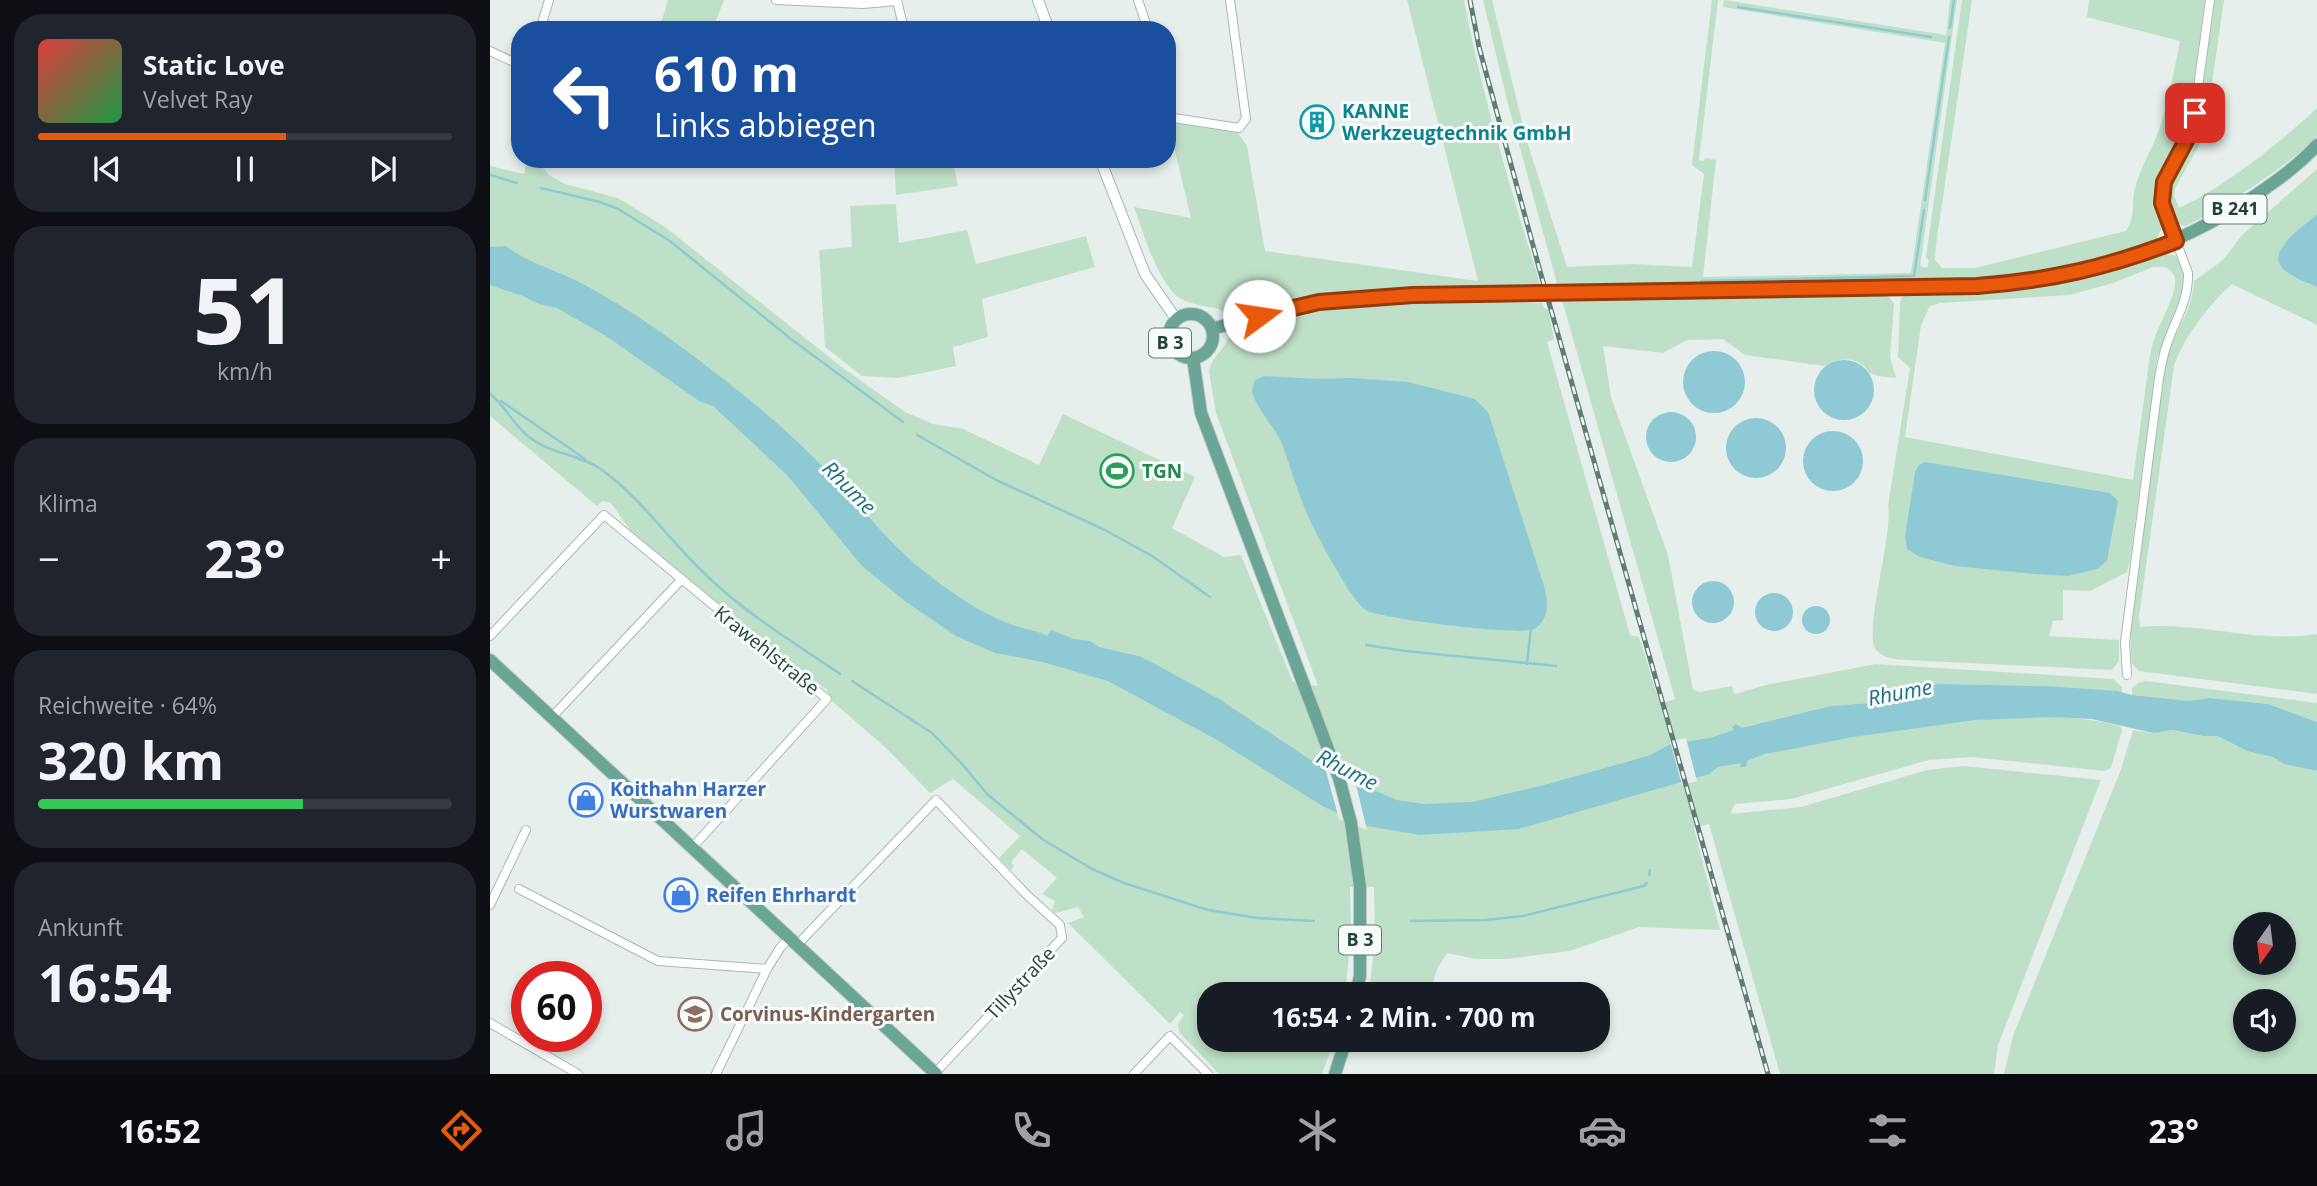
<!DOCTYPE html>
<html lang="de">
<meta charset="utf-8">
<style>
body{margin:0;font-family:"Open Sans",sans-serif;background:#20242c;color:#f1f3f6;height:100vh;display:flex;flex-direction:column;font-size:26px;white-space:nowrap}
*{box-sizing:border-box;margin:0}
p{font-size:23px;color:#9ea1a6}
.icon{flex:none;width:38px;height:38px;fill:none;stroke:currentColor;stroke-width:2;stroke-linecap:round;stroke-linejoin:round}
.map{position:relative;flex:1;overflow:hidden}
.details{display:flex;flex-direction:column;gap:14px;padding:14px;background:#0d0f14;width:490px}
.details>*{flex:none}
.guide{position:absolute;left:21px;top:21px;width:665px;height:147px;border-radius:28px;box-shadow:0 4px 10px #0003;background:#1a4fa0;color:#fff;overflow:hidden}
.needle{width:46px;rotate:194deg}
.fabs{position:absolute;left:1743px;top:912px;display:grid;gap:14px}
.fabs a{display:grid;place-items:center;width:63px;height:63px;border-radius:50%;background:#171b24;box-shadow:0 4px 10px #0003;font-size:35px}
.speed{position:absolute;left:21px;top:961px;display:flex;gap:14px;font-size:35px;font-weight:700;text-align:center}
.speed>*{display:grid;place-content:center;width:91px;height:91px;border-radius:50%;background:#171b24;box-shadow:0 4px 10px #0003;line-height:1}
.speed .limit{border:10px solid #d22;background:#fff;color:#111}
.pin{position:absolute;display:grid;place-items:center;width:60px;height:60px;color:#fff;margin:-30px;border-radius:14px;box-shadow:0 4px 10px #0006}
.me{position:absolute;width:77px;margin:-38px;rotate:76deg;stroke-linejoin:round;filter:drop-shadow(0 0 5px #0008)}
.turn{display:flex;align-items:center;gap:24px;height:147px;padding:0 28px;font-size:32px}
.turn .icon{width:91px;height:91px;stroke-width:2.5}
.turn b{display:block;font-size:49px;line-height:60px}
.big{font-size:52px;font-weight:700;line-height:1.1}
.details .tile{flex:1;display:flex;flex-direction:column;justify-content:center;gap:10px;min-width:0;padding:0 24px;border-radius:28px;background:#20242c}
.details .dial{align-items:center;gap:0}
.dial b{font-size:91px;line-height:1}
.song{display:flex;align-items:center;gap:21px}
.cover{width:84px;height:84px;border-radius:10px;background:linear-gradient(135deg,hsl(0 70% 55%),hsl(140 70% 35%))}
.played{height:7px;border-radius:4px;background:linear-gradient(90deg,#ea580c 60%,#363941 60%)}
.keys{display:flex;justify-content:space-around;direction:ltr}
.heat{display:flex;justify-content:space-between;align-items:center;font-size:38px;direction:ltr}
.charge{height:10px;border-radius:5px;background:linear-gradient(90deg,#34c759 64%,#363941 0)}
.trip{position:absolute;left:707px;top:982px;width:413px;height:70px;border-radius:28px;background:#171b24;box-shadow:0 4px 10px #0003;font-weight:700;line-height:70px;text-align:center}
.tab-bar{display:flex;height:112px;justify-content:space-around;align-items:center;background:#090b0e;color:#9ea1a6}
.tab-bar .icon{width:49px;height:49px}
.tab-bar .selected{color:#ea580c}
.tab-bar b{font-size:32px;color:#f1f3f6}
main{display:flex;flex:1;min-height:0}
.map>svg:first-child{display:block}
.green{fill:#bfe0c8;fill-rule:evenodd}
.water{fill:#8ec9d4}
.pier{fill:#e6efeb}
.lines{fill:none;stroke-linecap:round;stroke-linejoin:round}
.stream{stroke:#8ec9d4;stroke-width:2.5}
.minor-casing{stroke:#a8b8b2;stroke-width:10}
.secondary-casing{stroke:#a4bbb3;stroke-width:12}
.primary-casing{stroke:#c2cac8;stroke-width:14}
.minor{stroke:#fff;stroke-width:8}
.secondary{stroke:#fff;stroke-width:10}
.primary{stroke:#6aa596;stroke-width:12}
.rail-casing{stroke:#5f7d75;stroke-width:5}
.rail{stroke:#f7fbf9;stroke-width:2.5;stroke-dasharray:8;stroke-linecap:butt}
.route-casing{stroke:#983908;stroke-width:18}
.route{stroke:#ea580c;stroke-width:12}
.labels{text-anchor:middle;stroke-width:6;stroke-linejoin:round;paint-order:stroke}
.shield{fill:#f7fbf9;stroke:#637a73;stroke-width:2}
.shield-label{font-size:18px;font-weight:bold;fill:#24423a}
.culture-label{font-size:19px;font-weight:bold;fill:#0d838f;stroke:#f7fbf9;text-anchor:start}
.leisure-label{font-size:19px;font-weight:bold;fill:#27864d;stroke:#f7fbf9;text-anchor:start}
.street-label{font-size:19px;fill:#24423a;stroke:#f7fbf9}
.shop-label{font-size:19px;font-weight:bold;fill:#366cbe;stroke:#f7fbf9;text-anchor:start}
.education-label{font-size:19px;font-weight:bold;fill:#785e54;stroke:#f7fbf9;text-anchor:start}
.water-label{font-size:21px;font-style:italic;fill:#1c6f80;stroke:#f7fbf9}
</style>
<main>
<section class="details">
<div class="tile">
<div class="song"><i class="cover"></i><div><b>Static Love</b><p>Velvet Ray</p></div></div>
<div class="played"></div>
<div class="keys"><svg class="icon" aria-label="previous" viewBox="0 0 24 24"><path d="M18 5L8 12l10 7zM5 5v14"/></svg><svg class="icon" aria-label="pause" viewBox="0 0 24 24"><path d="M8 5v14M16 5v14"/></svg><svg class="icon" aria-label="next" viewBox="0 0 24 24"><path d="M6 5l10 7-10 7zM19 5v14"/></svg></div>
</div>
<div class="tile dial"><b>51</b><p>km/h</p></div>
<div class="tile"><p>Klima</p>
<div class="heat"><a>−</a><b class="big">23°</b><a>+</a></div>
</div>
<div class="tile"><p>Reichweite · 64%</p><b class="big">320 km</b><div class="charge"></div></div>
<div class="tile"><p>Ankunft</p><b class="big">16:54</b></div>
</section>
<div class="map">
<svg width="1827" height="1074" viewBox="0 0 1827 1074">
<rect width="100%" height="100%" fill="#e6efeb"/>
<g class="green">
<path d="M178,0h56l-12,30h-53z"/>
<path d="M917,0h57c18,97 48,193 77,287h-61l-140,5 -115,22 -4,-4c-13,-4 -32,-5 -43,-13 -21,-17 -35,-65 -44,-90l57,11 -23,-96 70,11 9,13 18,105 213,30z"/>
<path d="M993,0h9l34,138 41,129 65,-3 60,3 12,-93 -12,-9 20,-165h6l-19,160 5,1 1,-3 11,2 -13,117 208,-4 34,-230 -222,-36 1,-7 222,35 4,-35h7l-37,266 7,2 2,-7 -3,-4 36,-257h10l-36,245 -1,15 7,8h33l151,-37c11,-17 4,-29 10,-46 4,-16 13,-30 19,-45 13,-31 18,-66 25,-99l-93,-24 2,-17h116l-17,123 -32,62 1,20 6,18 -6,16c-66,29 -137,39 -209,42l-313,5 -8,-2 -69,3 -50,-183z"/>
<path d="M1725,0h9l-19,131 -4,11 -26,46 -1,8 5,12c43,-19 103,-67 138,-100v29c-39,36 -84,64 -131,89 -16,0 -21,-25 -19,-39 3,-19 22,-34 28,-52 5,-16 6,-33 8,-49 4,-28 8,-57 12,-86z"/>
<path d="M37,159h8l14,16 16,9 53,14 47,29 178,141 62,44 28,12 30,5 76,36 24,-51 132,63 -23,51 52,29 17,-2 52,127 25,4 -102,-273 -7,-42c3,-15 18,-23 21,-38 99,-40 208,-31 312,-30l3,6h3l6,30 -7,3 83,293 9,2 21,67 15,-5 -113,-399 316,-5 11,2 5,7 -4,53 6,21c-7,-1 -17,-1 -24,-4 -5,-2 -4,-4 -8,-8 -12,-10 -27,-7 -39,0l-80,-11 -22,-16 -36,1 -24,13 -60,-7 8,51 57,158 25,135 7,2 32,-6 2,8 32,-9 110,-21 237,15 9,8v5l-74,-6 -111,-2 -68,19 -38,3 -84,55c46,-17 97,-23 146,-30 74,-10 153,-24 227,-5l2,4 -11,38 -7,3 -132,-14 -43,3 -138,39 -56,5 -5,10 71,-7 126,-37 37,-4 137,14 -103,265 -4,29h-214l-71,-250 -15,4 26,102 -81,-3 -69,24 -65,8h-29l-29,-6 -10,16 -7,25 -45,-2 -1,2h-15l6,-53 -1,-54h-24l1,49 -6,58h-136v46h125l-12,34h-103l-40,-42 -1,-9 6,-8 -4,-3 -10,12 -102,-101 16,-6 -6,-10 -22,6 -4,-3 3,-9 -13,-7 15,-16 -35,-29 -11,13 3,4 -3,4 -12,-12 21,-22 -67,-57 -23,14 -45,-46 -52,-45 -7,-13 -26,-17 -170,-142 -19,-27 -9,-2 -5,5 -107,-90v-250l34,8z"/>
<path d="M404,159h58l6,27 -62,9z"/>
<path d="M1827,169v156l-85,-41c-24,22 -47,51 -58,82l-35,250 1,11c59,-6 118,17 177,7v60l-178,-23 -7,-7c-5,-49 7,-101 14,-149 6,-53 9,-108 22,-159 7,-26 26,-48 26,-75l29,-21 20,-26z"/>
<path d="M406,204l3,39 68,-13 9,34 110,-28 9,31 -113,32 6,38 -35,10 3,19 -58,12 -36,-2 -37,-29 -6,-97 33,-3 -2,-41z"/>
<path d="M1673,254l11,1 6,6 3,11 1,16 -27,70 -27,203 -3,11 -37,19 -27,-1v30l-10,1 -4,15 70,4v21l-7,9 -206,-10c-11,-1 -22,-1 -30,-10 -13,-18 17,-113 12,-144l22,-138 -12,-11 2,-54 3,-8 139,-9 63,-12zM1663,267c40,-3 15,39 7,58 -6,12 -9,24 -11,37l-16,118 -228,-43 16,-112 9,-19 10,-3 130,-8 46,-13z"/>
<path d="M1656,681l171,22v19l-49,-18 -59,-6 -20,3 -57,-6v-7l6,-5z"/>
<path d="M1643,730l19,3 21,-3 30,6h16l28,15 27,6 10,7 33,7v303h-313l9,-38 107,-264zM1755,924h39v38h-39zM1755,1001h39v39h-39z"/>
</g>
<g class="water">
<path d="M1827,214v73c-10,-5 -22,-8 -30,-15 -27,-19 17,-45 30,-58z"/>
<path d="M16,246c22,17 50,24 75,37 49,26 94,58 137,92 41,31 80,65 115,102 29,31 55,65 88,92 28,22 61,46 95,57 11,4 20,4 31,10l4,-6 23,9 16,2 9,6 43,10 77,42 107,71 71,30 27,4 48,-2 76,-18 100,-28 23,-12 39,-6 24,-8 -2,-3 4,-3 6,4 89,-22 38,-3 68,-19 111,2 69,5 15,4 57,6 20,-3 59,6 49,18v49l-33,-7 -11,-7 -26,-6 -29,-15h-15l-30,-6 -20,3 -61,-14 -42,-2 -74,3 -123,17 -87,17 -19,7 -1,6h-6l1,-4 -23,4 -9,7 -190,55 -99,6 -53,-9 -43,-19 -107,-67 -109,-59 -65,-19 -48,-9 -39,-17 -50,-34 -44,-36 -75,-91 -74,-69 -14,-5 -93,-65 -49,-28 -18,-4 -16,-8 -33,-11v-38z"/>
<circle cx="1224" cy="382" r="31"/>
<circle cx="1354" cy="390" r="30"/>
<path d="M774,376l54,3 33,-1 57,4 67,17 13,13 56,174c4,15 6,34 -10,43 -14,7 -153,-10 -168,-19 -14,-8 -53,-81 -60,-99 -9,-21 -16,-44 -23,-65 -6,-16 -30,-43 -31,-55 0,-4 2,-7 3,-11z"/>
<circle cx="1181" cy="437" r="25"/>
<circle cx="1266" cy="448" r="30"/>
<circle cx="1343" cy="461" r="30"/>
<path d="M1435,462l185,31 8,8 -11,60 -10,8 -29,7 -33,-2 -80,-8 -35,-9 -13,-8 -2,-12 10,-65 4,-7z"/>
<circle cx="1223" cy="602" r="21"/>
<circle cx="1284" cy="612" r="19"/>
<circle cx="1326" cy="620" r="14"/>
</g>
<g class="pier">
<path d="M1196,738l11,43 -15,4 -12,-44z"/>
<path d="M834,764l31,16 12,50 -28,-11z"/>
</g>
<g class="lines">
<g class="stream">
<path d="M1248,7l193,30"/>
<path d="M1460,28l4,-28"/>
<path d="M0,175l27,8"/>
<path d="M51,188l59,14 18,7 52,32 121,98 112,83"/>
<path d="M1435,200l24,-163"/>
<path d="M1211,281l213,-5 10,-66"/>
<path d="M0,394c16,12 23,31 39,43 21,17 51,17 73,33 39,28 66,69 101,102 40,40 90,70 137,102"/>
<path d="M11,401l84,58"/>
<path d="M427,435l81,46 107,49 47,26 58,41"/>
<path d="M876,645l39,6 151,15"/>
<path d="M1037,664l4,-37"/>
<path d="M362,681l80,52 31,32 24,29 55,45 50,30 32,14 84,27 49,8 57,3"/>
<path d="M1159,875l1,-5"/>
<path d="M921,921l75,-1 37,-4 121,-30 3,-3"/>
</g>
<defs>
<g id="minor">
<path d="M286,0l87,4 34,-3"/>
<path d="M407,0l7,30"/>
<path d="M648,0l10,30"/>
<path d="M50,30l9,-30"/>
<path d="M0,51l30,14"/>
<path d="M677,117l72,11 7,-9 -16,-119"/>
<path d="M0,636l114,-121 223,184 -135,149"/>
<path d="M1637,675l-2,-33 34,-264c2,-11 4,-23 8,-34 8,-24 22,-43 21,-71l-26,-70c1,-33 21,-50 31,-79l17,-124"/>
<path d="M62,717l129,-137"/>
<path d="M29,889l139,72 109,8"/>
<path d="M0,905l36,-75"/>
<path d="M307,945l139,-145 91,95 33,30 2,13 -127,135"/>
<path d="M0,1023l88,51"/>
<path d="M226,1074l51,-105 13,-21 9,-10"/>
<path d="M644,1074l36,-38 38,38"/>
</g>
<g id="secondary">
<path d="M548,0l11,30"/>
<path d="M610,159l45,115 31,45"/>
</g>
<g id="primary">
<circle cx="701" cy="336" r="22"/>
<path d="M722,329c36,-10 71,-21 107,-27 31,-4 63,-5 94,-7l564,-9c104,-7 195,-34 282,-93 20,-14 41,-29 58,-48"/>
<path d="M703,358l8,55 138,365 12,45 9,64v89l-4,18"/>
<path d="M0,660l446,414"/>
<path d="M845,1074l11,-34"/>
</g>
</defs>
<use href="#minor" class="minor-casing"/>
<use href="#secondary" class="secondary-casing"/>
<use href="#primary" class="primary-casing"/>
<use href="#minor" class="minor"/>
<use href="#secondary" class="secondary"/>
<use href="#primary" class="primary"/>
<defs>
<path id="rail" d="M980,0l9,47 61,224 228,803"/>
</defs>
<use href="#rail" class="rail-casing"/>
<use href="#rail" class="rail"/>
</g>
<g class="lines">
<defs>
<path id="route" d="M769,316l60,-14 94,-7 564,-9c71,-5 132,-19 199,-45l-14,-38 2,-21 25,-47 6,-22"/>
</defs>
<use href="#route" class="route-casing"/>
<use href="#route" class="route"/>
</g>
<defs>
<symbol id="building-ring" viewBox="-11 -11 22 22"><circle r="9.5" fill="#f7fbf9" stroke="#0f9aa8" stroke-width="1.5"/><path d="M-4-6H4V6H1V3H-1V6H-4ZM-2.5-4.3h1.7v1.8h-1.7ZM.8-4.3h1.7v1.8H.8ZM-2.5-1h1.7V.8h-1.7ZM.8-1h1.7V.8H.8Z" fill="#0f9aa8"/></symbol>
<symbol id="stadium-ring" viewBox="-11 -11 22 22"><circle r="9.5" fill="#f7fbf9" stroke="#2e9e5b" stroke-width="1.5"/><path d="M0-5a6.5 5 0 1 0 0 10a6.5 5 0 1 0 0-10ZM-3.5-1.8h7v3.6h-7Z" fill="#2e9e5b"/></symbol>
<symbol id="shop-ring" viewBox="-11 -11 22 22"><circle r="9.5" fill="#f7fbf9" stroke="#3f7fe0" stroke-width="1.5"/><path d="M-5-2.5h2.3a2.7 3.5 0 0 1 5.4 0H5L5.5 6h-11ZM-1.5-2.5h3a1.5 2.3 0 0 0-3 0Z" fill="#3f7fe0"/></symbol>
<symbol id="school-ring" viewBox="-11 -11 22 22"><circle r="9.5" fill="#f7fbf9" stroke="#8d6e63" stroke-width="1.5"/><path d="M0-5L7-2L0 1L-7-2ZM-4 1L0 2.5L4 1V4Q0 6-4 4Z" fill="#8d6e63"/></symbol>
</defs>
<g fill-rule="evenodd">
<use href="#building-ring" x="808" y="103" width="38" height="38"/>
<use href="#stadium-ring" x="608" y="452" width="38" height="38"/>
<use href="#shop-ring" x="77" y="781" width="38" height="38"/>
<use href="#shop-ring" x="172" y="876" width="38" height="38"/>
<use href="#school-ring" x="186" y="995" width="38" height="38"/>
</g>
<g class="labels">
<g class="shield">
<rect x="1713.5" y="194.5" width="63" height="29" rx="5"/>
<rect x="659" y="328.5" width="42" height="29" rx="5"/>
<rect x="849" y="925.5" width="42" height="29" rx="5"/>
</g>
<g class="shield-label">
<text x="1745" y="215">B 241</text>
<text x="680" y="349">B 3</text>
<text x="870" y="946">B 3</text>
</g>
<g class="culture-label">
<text x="852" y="118">KANNE<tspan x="852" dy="22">Werkzeugtechnik GmbH</tspan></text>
</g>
<g class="leisure-label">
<text x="652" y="478">TGN</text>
</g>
<g class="street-label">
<text transform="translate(277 650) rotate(39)" y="7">Krawehlstraße</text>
<text transform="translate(530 983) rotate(-47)" y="7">Tillystraße</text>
</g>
<g class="shop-label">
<text x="120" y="796">Koithahn Harzer<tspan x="120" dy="22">Wurstwaren</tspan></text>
<text x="216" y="902">Reifen Ehrhardt</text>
</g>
<g class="education-label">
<text x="230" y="1021">Corvinus-Kindergarten</text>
</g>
<g class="water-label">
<text transform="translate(359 488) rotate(45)" y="7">Rhume</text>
<text transform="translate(1410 693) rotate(-11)" y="7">Rhume</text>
<text transform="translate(857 770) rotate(27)" y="7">Rhume</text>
</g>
</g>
</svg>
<div class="fabs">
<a><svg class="needle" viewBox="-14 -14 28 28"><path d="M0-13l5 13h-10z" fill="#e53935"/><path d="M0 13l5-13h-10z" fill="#9ea1a6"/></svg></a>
<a><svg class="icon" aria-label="sound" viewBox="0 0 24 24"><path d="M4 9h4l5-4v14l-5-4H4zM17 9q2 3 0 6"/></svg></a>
</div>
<div class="speed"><div class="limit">60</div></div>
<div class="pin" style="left:1705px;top:113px;background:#d93025"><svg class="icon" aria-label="arrive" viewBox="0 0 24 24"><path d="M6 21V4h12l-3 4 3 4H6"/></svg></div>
<svg class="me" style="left:769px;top:316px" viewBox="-20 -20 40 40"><circle r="19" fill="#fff"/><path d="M0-13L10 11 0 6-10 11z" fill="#ea580c"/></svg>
<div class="trip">16:54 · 2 Min. · 700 m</div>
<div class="guide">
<div class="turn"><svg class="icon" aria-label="left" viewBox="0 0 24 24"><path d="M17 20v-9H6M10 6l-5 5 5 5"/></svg><div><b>610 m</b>Links abbiegen</div></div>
</div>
</div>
</main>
<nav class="tab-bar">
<b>16:52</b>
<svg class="icon selected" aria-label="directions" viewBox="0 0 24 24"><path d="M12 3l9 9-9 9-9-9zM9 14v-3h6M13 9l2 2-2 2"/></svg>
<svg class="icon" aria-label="music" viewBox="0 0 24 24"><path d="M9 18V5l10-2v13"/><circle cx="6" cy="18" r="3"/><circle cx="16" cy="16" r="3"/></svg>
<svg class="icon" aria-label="phone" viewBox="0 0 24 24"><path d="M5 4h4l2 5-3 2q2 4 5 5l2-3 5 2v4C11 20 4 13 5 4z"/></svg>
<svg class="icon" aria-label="climate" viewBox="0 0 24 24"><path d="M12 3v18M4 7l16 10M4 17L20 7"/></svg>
<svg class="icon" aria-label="car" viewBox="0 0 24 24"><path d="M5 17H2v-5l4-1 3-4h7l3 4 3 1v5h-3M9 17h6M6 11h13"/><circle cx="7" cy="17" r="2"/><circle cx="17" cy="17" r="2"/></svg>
<svg class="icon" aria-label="filters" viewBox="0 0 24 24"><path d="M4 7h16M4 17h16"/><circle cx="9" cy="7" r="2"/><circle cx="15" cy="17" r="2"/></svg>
<b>23°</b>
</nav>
